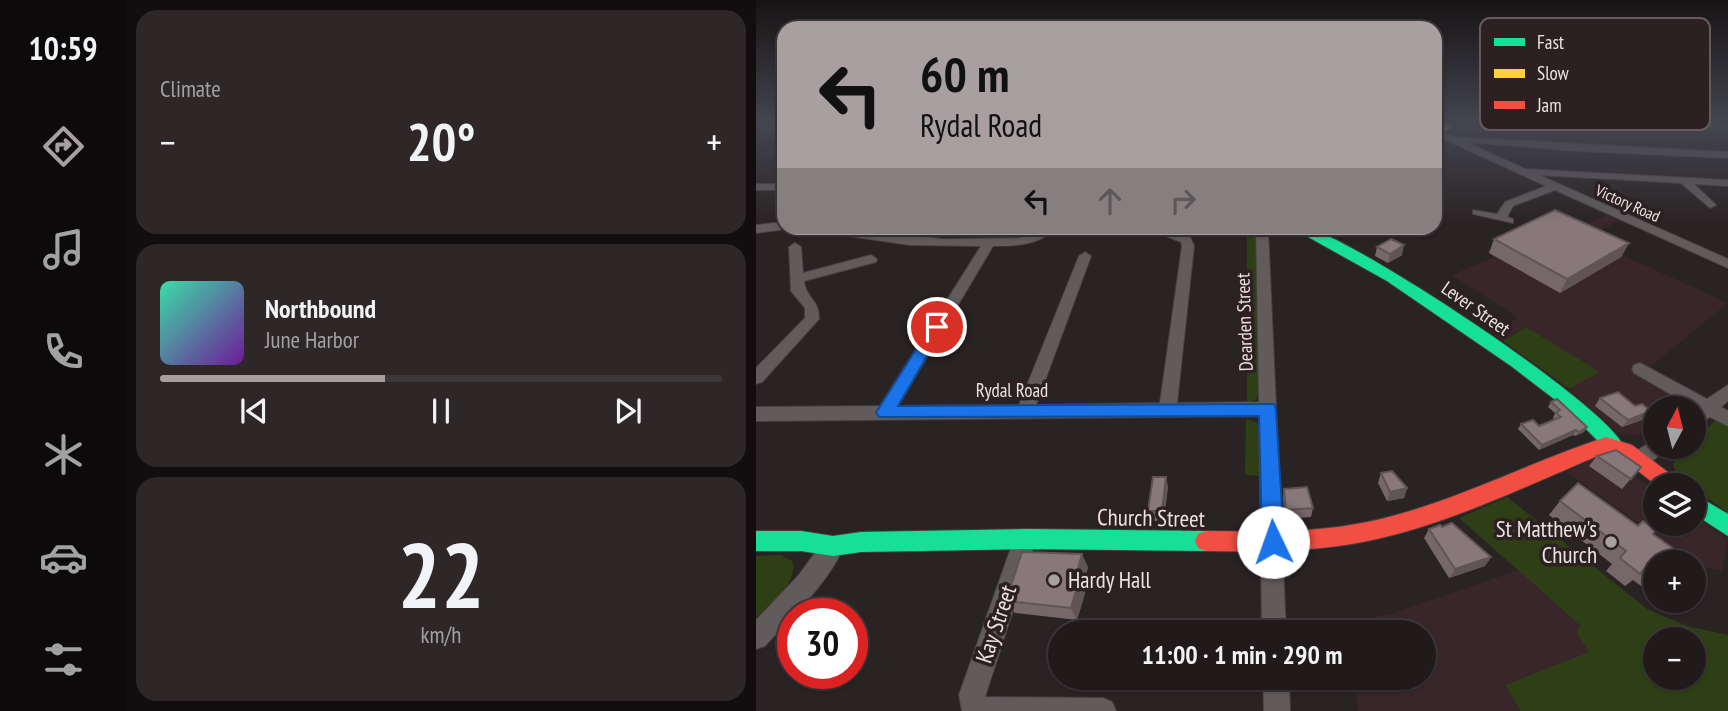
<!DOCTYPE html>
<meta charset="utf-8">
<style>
body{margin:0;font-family:"PT Sans Narrow",sans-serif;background:#2d2728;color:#f1f3f6;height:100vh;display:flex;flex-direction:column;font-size:26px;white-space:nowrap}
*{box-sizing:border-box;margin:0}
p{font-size:23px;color:#a2a1a3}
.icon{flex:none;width:38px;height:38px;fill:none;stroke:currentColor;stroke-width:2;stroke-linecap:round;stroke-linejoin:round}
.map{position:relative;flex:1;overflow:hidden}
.panel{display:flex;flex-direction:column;gap:10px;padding:10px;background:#120e0f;width:630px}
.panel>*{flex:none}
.guide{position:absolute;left:21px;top:21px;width:665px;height:214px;border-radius:21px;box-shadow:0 2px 5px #0004,0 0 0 2px #3d383a;background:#a79fa0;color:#111;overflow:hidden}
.needle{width:46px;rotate:7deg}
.fabs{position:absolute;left:887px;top:396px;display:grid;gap:14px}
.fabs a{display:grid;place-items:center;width:63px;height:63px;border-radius:50%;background:#201a1b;box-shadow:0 2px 5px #0004,0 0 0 2px #3d383a;font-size:35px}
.speed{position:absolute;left:21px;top:598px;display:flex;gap:14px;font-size:35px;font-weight:700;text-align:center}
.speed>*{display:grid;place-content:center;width:91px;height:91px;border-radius:50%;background:#201a1b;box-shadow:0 2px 5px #0004,0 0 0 2px #3d383a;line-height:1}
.speed .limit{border:10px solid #d22;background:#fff;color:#111}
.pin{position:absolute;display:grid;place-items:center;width:60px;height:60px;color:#fff;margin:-30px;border:4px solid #fff;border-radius:50%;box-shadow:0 2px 7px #0007}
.me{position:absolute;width:77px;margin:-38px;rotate:357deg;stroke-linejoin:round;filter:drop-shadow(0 0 5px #0008)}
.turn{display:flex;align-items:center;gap:24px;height:147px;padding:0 28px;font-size:32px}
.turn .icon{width:91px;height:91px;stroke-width:2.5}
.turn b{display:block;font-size:49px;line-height:60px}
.lanes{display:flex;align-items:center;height:66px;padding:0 28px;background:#0003;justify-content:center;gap:35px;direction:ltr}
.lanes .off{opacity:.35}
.big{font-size:52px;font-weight:700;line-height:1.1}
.panel .card{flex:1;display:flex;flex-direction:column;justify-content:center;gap:10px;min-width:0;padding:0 24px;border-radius:21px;background:#2d2728}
.panel .dial{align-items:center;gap:0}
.dial b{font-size:91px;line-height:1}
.song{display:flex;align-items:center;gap:21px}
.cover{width:84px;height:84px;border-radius:10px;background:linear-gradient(135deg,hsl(160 70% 55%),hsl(280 70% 35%))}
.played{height:7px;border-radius:4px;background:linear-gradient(90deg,#a79fa0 40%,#3d383a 40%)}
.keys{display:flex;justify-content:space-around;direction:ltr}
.heat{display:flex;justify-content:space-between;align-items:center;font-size:38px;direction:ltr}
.trip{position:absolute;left:292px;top:620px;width:388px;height:70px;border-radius:35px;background:#201a1b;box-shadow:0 2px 5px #0004,0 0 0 2px #3d383a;font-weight:700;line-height:70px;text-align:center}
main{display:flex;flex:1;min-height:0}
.dock{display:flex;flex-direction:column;width:126px;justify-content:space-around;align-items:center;background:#0d0a0b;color:#a2a1a3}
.dock .icon{width:49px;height:49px}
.dock .selected{color:#a79fa0}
.dock b{font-size:32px;color:#f1f3f6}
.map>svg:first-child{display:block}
.built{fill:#39262a}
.green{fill:#2e3f16;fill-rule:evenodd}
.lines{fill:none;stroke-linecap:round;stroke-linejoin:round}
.street-casing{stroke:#454041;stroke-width:2}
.fast-casing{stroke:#454041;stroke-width:2}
.slow-casing{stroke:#454041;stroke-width:2}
.jam-casing{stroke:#454041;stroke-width:2}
.street{fill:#615b5c;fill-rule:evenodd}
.fast{fill:#16e098;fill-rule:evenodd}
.slow{fill:#ffcf43;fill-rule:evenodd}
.jam{fill:#f24e42;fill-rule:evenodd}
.wall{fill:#76676a}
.shaded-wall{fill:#605456}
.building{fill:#89787b;stroke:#605456;stroke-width:2}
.route{fill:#1a73e8;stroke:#114b97;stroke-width:2}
.poi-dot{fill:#a79fa0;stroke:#2d2023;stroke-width:2.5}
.labels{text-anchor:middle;stroke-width:7;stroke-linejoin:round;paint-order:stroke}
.far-street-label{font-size:16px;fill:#ebe2e3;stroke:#2d2023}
.street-label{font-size:19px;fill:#ebe2e3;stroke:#2d2023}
.near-street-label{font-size:23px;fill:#ebe2e3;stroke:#2d2023}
.near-poi-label{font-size:23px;fill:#ebe2e3;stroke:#2d2023;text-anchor:end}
.key{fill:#2d2023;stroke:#665a5d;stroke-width:2}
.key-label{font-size:19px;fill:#ebe2e3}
</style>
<main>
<nav class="dock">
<b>10:59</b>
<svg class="icon selected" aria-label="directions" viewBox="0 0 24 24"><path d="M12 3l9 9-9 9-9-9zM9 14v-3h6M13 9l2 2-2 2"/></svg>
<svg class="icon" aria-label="music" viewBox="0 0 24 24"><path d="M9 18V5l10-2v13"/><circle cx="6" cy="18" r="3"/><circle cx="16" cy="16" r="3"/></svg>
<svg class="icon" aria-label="phone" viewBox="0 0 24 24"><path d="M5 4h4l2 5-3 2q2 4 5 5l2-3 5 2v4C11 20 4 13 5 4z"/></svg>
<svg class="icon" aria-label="climate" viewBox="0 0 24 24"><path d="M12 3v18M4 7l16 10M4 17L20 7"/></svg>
<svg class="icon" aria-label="car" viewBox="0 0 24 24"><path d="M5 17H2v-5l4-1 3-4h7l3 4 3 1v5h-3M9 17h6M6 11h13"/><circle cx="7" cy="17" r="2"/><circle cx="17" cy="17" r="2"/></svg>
<svg class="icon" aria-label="filters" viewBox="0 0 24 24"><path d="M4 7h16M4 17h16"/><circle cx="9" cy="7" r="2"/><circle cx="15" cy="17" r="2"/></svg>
</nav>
<section class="panel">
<div class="card"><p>Climate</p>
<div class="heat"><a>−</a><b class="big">20°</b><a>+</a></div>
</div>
<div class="card">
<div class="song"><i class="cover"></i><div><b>Northbound</b><p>June Harbor</p></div></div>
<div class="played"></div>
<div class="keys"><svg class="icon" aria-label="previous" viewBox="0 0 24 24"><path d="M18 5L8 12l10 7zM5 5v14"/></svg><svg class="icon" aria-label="pause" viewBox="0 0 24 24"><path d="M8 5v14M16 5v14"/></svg><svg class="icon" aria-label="next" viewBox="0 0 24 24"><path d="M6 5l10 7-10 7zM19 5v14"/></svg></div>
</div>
<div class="card dial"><b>22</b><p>km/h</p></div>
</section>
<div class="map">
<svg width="972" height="711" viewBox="0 0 972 711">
<rect width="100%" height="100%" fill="#2a2324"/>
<g class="built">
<path d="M804,213l29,10 18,-8 11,6 -25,14 9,8 29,16 97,44 -78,64 44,26 -9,15h-29l-1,20 -19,8 -18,-3 -49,-44 30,-17 -73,-45 -23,14 -12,-8 27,-15 -66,-43 42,-18 -8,-5 8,-6z"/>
<path d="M846,455l53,35 1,33h38v-7l34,23 -6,32 -28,-7v-2l-29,-5 -5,-19 -94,-66z"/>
<path d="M762,570l64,56 7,26 -84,33 16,26h-163l-4,-34h70v-45h-76l-1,-8 47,-11z"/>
</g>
<g class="green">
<path d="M491,228h9l3,164 -3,8 -9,3z"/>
<path d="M770,327l74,45 -31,17 -66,-48z"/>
<path d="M490,419l10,3 4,5v49l-15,-1z"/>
<path d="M960,420l12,6v87l-34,-25v-3c-11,-1 -19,-11 -21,-21l15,-18h6v-5z"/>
<path d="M751,497l140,112 40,17 41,9v76h-207l-16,-26 84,-33 -13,-20 5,-6 -122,-108zM900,639h38v38h-38z"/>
<path d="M25,555l11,6c8,20 -23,44 -36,57v-62z"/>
</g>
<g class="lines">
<defs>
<g id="street">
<path d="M932,124h40v4l-36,-1z"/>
<path d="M684,131l15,6 273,15v6l-153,-7 -109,-9 59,27 203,11v6l-34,-2 22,21 -6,3 -29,-25 -142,-8 189,84v9l-173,-78 -42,16 -6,11 6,2v4l-40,-9v-4l24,4 8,-12 41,-16 -109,-50 -2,-2z"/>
<rect x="0" y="184" width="28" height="6"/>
<path d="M28,222v6l4,1 -32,4v-8z"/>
<path d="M58,228h27l103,11 75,-1 24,-10h14c-18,17 -40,18 -64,18l-95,160 121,-1 60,-149 6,-4 6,4 -55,149 124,-2 22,-157 -1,-4 -28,-11 -2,-3h15l24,9 4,9 -17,157 82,-1 -3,-174h12l18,404h-24l-3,-216 -503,5v-14l124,-1 101,-160 -71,-1 -90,-13z"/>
<path d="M561,228h13l-11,9h-8l-2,-3z"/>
<path d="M39,243l6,4 2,26 68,-18 6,4 -1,3 -72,19c2,18 15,17 15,38l-57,63 -6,2v-16l49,-50v-10l-14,-17 -2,-44z"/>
<path d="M884,363l67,36 21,-14v16l-7,6 7,4v15l-18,-9 -16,10 2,-18 -62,-36 -2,-4 2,-4z"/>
<path d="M900,439v7h10c-6,11 -22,24 -35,20l-2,-6 2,-6z"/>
<path d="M269,529l8,3 3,7 -51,158 118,1 9,4 4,9h-154l-3,-16 55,-156 3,-7z"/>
<path d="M77,536l8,3 3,7c-17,39 -51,69 -79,100l-9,3v-29l42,-44 27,-37z"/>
<path d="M507,677h26l1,34h-26z"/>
</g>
<g id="fast">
<path d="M536,228c5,0 11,-1 16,0 51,14 293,173 315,217l-2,5 -7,3 -7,-3 -45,-45 -51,-39 -124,-85z"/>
<path d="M938,494l34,20v22l-34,-22z"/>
<path d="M269,529l181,2 8,3 3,7 -3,7 -8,3 -181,-2 -164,3 -28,4 -32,-5h-45v-20h45l32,5 28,-4z"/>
</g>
<path id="slow" d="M688,124h10l-19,16v-8z"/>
<path id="jam" d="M850,437l26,8 45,34 3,6h-24l-37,-29 -12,-4c-75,31 -150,69 -230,87 -56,13 -114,13 -171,12l-8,-3 -3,-7 3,-7 8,-3c58,1 118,2 175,-12 78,-19 149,-57 225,-82z"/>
</defs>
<use href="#street" class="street-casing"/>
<use href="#fast" class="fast-casing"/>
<use href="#slow" class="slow-casing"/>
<use href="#jam" class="jam-casing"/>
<use href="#street" class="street"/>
<use href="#fast" class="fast"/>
<use href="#slow" class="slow"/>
<use href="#jam" class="jam"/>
</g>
<g class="wall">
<path d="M738,239l135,4 -8,14 -61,36 -71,-40z"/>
<path d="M621,247l25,8 -14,8 -13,-7z"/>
<path d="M844,398l35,8 16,5 -6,8 -23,8 -27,-21z"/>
<path d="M795,402l36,25 -3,5 -9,4 -2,-1 -34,15 -21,-21 3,-5 18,2 15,-7 -1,-1 2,-5 -7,-6z"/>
<path d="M841,456l44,11 -19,22 -33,-23z"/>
<path d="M625,473l26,15 -3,10 -17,3 -9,-18z"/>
<path d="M412,486l-4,35h-14l-2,-10z"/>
<path d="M528,489l29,19 -2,9 -26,2 -2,-21z"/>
<path d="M804,501l78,24 15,9 3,28v17l-12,9 -11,-8 -8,6 -19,-15 6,-7 -63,-49z"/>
<path d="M686,527l49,30 -6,9 -36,12 -25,-40 5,-9z"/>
<path d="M332,567l-5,20 2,6 -8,27 -62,-7 -9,-12z"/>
</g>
<g class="shaded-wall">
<path d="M873,243l-8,14 -61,36 7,-14z"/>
<path d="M648,245l-2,10 -14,8 2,-9z"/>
<path d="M895,411l-6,8 -23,8 6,-7z"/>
<path d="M831,427l-3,5 -9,4 4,-4z"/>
<path d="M820,430l-3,5 -34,15 3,-5z"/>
<path d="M410,477l2,9 -4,35 -2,-10z"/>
<path d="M651,488l-3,10 -17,3 3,-9z"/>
<path d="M326,554l6,13 -5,20 2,6 -8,27 -6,-12 4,-28z"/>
<path d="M735,557l-6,9 -36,12 6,-9z"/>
</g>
<g class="building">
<path d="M799,210l74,33 -62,36 -73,-40z"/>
<path d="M635,239l13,6 -14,9 -13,-7z"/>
<path d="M862,392l17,14 7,-2 9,7 -23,9 -28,-22z"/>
<path d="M801,399l30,28 -8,5 -3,-2 -34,15 -21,-21 12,-4 6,6 22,-9 -5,-4 4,-3 -9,-8z"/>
<path d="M860,450l25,17 -10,12 -34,-23z"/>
<path d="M636,471l15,17 -17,4 -9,-19z"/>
<path d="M397,477h13l-4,34h-14z"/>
<path d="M822,483l60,43 5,-5 13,9 -3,4 25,18 -8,10h-14v11l-9,-7 -7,8 -20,-16 6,-7 -66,-50z"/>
<path d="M551,487l6,21 -27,2 -2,-21z"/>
<path d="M696,523l39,34 -36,12 -26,-40 11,-4 2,2z"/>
<path d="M266,552l60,2 -7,26h4l-8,28 -65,-7z"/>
</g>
<linearGradient id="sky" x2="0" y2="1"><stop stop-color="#171314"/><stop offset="0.55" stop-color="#444550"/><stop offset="1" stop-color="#444550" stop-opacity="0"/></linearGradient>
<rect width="972" height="224" fill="url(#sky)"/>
<path class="route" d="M181,322l7,5 -46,79 376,-2 2,5 8,133 -4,7 -7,3 -8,-3 -3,-7 -3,-126 -380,1 -3,-5 3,-4 53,-84z"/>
<g class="poi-dot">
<circle cx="855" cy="542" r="7"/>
<circle cx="298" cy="580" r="7"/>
</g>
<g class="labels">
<g class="far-street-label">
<text transform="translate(872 203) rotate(24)" y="6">Victory Road</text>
</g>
<g class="street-label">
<text transform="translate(720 308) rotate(35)" y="7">Lever Street</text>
<text transform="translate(488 322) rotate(-92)" y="7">Dearden Street</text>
<text x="256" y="397">Rydal Road</text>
</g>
<g class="near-street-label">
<text transform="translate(395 518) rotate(1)" y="8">Church Street</text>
<text transform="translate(240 624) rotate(-71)" y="8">Kay Street</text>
</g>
<g class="near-poi-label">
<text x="841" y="537">St Matthew's<tspan x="841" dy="26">Church</tspan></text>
<text x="312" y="588" text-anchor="start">Hardy Hall</text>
</g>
</g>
<rect x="724" y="18" width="230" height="112" rx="10" class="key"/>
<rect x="738" y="38" width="31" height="8" fill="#16e098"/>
<rect x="738" y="69" width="31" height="9" fill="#ffcf43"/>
<rect x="738" y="101" width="31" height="8" fill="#f24e42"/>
<g class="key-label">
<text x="781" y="49">Fast</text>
<text x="781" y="80">Slow</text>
<text x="781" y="112">Jam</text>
</g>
</svg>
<div class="fabs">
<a><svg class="needle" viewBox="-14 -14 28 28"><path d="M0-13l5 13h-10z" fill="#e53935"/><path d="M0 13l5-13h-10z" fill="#a2a1a3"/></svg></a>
<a><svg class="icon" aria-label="layers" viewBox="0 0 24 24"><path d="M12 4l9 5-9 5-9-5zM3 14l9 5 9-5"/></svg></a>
<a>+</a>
<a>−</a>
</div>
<div class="speed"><div class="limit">30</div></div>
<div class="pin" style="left:181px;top:327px;background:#d93025"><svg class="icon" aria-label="arrive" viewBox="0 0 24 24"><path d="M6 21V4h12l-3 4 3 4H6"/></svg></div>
<svg class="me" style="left:517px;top:542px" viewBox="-20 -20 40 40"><circle r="19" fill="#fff"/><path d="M0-13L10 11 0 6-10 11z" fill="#1a73e8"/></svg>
<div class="trip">11:00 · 1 min · 290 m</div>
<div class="guide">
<div class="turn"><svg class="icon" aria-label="left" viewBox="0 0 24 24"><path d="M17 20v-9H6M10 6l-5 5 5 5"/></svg><div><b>60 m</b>Rydal Road</div></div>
<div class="lanes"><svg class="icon" aria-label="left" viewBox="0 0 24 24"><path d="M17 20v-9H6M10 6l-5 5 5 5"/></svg><svg class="icon off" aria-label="ahead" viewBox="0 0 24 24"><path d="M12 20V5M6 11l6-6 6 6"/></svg><svg class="icon off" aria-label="right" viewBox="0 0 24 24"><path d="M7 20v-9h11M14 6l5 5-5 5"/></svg></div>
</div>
</div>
</main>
